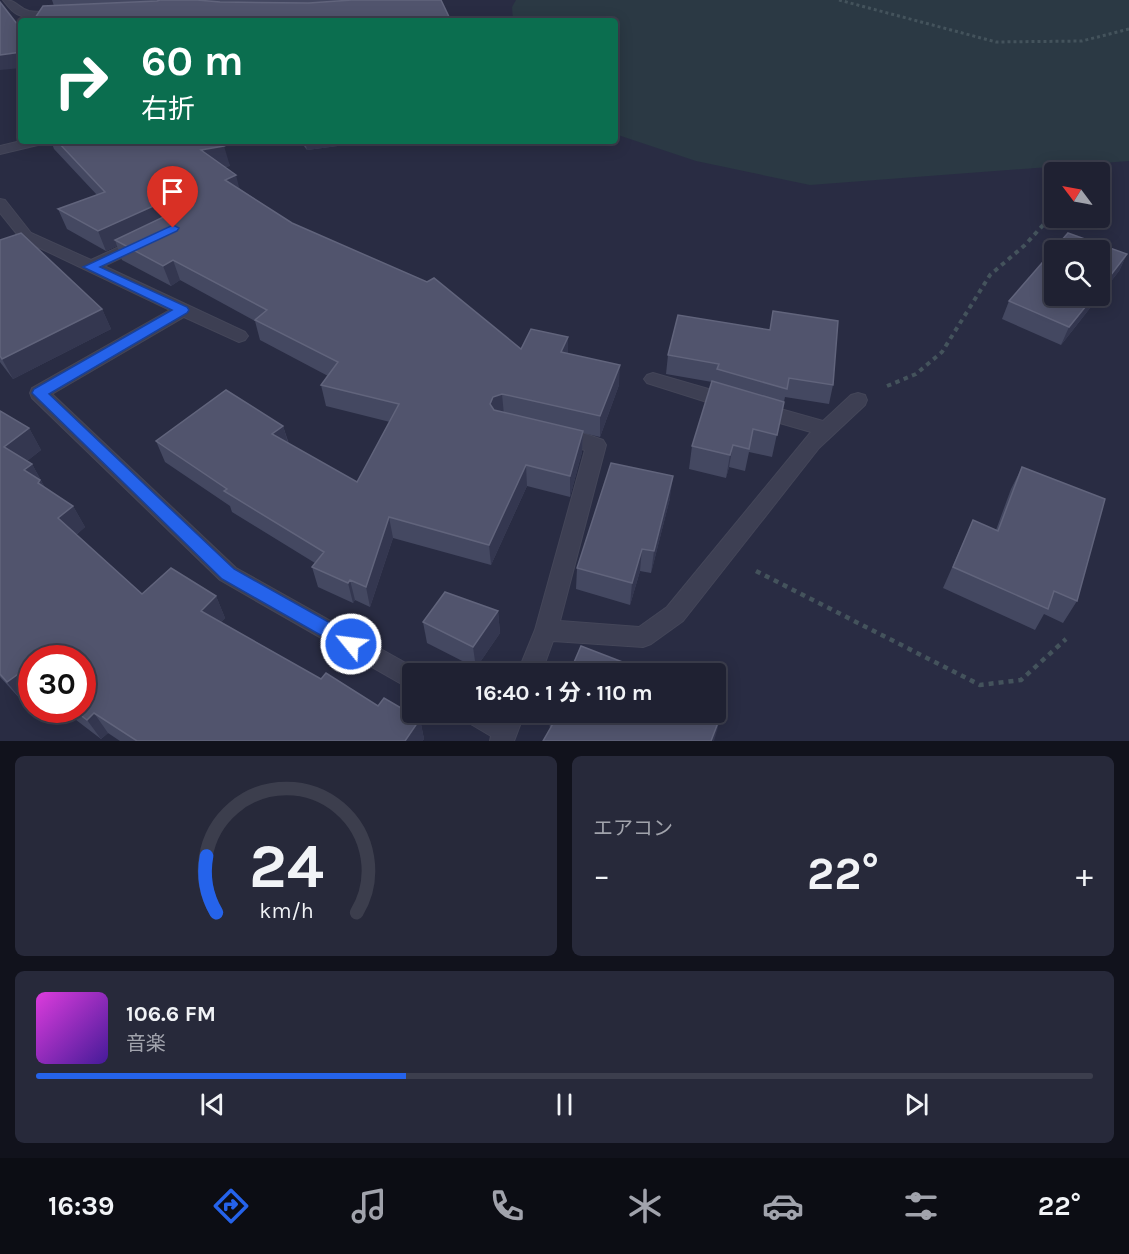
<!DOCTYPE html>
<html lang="ja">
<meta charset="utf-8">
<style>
body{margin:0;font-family:Karla,"Noto Sans JP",sans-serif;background:#27293a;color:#f1f3f6;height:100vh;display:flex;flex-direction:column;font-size:22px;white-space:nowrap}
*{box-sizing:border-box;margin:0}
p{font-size:20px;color:#a1a3ac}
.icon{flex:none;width:33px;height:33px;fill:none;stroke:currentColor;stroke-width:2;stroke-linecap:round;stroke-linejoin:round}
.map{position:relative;height:741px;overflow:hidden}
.side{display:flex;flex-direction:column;gap:15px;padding:15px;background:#11121c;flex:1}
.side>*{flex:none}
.hud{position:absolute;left:18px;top:18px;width:600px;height:126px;border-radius:6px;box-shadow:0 3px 15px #0003,0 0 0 2px #3c3e4d;background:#0b6e4f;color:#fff;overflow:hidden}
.needle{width:39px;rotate:302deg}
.buttons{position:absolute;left:1044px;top:162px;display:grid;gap:12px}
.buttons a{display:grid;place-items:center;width:66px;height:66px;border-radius:6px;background:#1f2132;box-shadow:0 3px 15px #0003,0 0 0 2px #3c3e4d;font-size:30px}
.speed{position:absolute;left:18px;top:645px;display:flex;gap:12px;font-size:30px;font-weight:700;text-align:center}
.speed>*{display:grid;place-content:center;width:78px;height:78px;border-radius:50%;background:#1f2132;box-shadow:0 3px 15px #0003,0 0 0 2px #3c3e4d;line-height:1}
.speed .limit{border:9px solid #d22;background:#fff;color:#111}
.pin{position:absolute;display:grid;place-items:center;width:51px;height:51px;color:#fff;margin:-62px -26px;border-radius:50% 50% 50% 0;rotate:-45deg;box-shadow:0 0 6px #0007}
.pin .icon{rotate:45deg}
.me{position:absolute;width:66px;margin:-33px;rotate:299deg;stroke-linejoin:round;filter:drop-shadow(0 0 4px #0008)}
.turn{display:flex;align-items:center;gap:21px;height:126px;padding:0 24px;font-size:27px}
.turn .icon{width:78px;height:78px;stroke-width:2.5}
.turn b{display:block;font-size:42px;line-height:51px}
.big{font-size:45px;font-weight:700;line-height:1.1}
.side .card{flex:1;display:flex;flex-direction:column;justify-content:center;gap:9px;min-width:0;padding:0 21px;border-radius:9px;background:#27293a}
.side .dial{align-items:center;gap:0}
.dial svg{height:156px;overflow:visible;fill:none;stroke:#3c3e4d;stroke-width:7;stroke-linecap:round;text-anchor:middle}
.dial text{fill:#f1f3f6;stroke:none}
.song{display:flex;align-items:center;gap:18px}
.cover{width:72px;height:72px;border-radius:9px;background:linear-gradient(135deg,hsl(300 70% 55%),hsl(260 70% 35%))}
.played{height:6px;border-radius:3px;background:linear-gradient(90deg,#2563eb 35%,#3c3e4d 35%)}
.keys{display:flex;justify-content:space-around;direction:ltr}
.heat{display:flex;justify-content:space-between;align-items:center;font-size:33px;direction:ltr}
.side .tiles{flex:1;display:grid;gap:15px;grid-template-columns:1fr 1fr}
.card:last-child{grid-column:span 2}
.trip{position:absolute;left:402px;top:663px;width:324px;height:60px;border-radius:6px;background:#1f2132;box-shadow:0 3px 15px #0003,0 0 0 2px #3c3e4d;font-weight:700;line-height:60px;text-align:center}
.menu{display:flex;height:96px;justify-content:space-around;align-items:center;background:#0c0d14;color:#a1a3ac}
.menu .icon{width:42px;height:42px}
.menu .selected{color:#2563eb}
.menu b{font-size:27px;color:#f1f3f6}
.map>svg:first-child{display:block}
.green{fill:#2b3944}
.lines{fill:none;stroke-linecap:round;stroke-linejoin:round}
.minor-casing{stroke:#444659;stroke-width:2}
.path-far2{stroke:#44535c;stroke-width:3;stroke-dasharray:3 3;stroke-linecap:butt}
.path-far1{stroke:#44535c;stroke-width:4;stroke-dasharray:4.5 4.5;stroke-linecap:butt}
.path{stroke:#44535c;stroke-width:4.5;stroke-dasharray:5 5;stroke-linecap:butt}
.minor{fill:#3d3f53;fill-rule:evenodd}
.wall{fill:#444861}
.shaded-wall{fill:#343750}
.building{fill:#51546d;stroke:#61647c;stroke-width:1.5}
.route{fill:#2563eb;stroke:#184099;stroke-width:1.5}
</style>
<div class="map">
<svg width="1129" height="741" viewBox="0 0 1129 741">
<rect width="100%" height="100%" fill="#292c43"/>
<path class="green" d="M516,0h613v161l-319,24 -114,-24 -81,-27v-113h-102l-1,-14z"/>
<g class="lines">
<defs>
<g id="minor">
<path d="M3,0c15,0 13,7 26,11 12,3 28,-4 38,4 -11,8 -38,5 -50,-1 -6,-3 -9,-8 -14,-14z"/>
<path d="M21,141h23l-2,3 -42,10v-8z"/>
<path d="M0,199l5,1 26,33 60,27 45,-21h12l2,3 -2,3 -44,21 141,66 3,4 -3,4 -6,2 -55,-25 -132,77 184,174 184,103 1,3h-9v16l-192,-110 -188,-182 -2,-5 2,-5 138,-78 -149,-71 -21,-26z"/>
<path d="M653,373l83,24 2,5 -2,5 -7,2 -82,-26 -3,-4 3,-4z"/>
<path d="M858,393l7,2 2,5 -2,5 -46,43 -136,173 -32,23 -8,3 -90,-6 -12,33h-24l18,-44 50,-180 -33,-9 -3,-5 3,-5c15,-4 37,4 51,9l3,5 -46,176 79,6 28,-20 144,-175 -59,-17 -2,-5 2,-5 7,-2 64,18 28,-26z"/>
<path d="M461,712h64l-11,29h-24l1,-5 -27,-16z"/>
</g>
</defs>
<use href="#minor" class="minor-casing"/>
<path class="path-far2" d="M839,0l157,42 86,-1 47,-12"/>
<path class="path-far1" d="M887,386l29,-12 26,-22 48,-77 35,-30 29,-32"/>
<path class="path" d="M756,571l224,114 41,-5 45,-41"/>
<use href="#minor" class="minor"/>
</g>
<g class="wall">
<path d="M52,0h389l10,21 -397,-15z"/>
<path d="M51,141h167l12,25 -6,1 16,22 52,34 229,126 47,4 51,32 -19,52 -17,-4 -1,19 -12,45 -43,-11 -36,79 -98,-27 -23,69 -15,-7 -2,3 -35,-16 -6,-20 3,-4 -83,-51 -2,-6 -65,-44 -9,-21 127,-15 6,18 68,38 33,-60 -64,-16 -5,-21 7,-9 -68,-36 -5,-19 -75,-41 -9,6 -49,-26 -5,-14 -11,5 -39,-22 -9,-20 39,-14 -43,-46z"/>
<path d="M300,141h76l-69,9z"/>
<path d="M0,240l102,69 9,20 -98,50 -13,-17z"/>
<path d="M1127,254l-8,17 -58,74 -59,-26 7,-18z"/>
<path d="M773,311l60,74 -4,19 -44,-7 -13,60 -23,-5 -4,19 -16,-4 -3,11 -37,-9 3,-23 20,-64 -46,-8 2,-19 102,-26z"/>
<path d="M0,411l29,17 12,22 -14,11 5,3 12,22v1l29,19 12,21 -9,8 66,59 74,2 9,22 -4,4 100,57 57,27 42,13 4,20 -2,2h-302l-12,-8 -7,6 -38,-29h19l-50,-52v38l-9,6 -23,-25z"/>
<path d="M1022,467l55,134 -14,22 -19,-9 -9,16 -92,-42 30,-68 23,10 15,-41z"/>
<path d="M670,498l-19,75 -11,-2 -10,34 -54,-16 1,-21z"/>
<path d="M498,611l2,22 -24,35 -49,-25 -4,-21z"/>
<path d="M549,717l168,14 -167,-2z"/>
</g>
<g class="shaded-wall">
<path d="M21,52v16l-21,2v-15z"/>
<path d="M305,141h71l-69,9z"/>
<path d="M224,146l6,20 -23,3 -6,-19z"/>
<path d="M236,175l5,20 -16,-15z"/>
<path d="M160,203l7,20 -52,17 2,6 -11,5 -8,-20z"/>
<path d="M1127,254l-8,17 -58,74 8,-18 25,-31h6v-7z"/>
<path d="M173,260l7,20 -9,6 -8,-20z"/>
<path d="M102,309l9,20 -98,50 -11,-20z"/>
<path d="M568,337v21l-7,-6z"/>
<path d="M620,365l-1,20 -19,52v-21z"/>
<path d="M502,394l2,21 -10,3 -4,-14 3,-7z"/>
<path d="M283,426l6,20 -17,-12z"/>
<path d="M29,428l12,22 -24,19 -13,-22z"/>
<path d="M583,431l-1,21 -12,45v-21z"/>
<path d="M733,445l-4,22 -3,11 4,-23z"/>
<path d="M32,464l12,22 -1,1 9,15 -28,-32z"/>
<path d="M526,465l1,21 -36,79 -2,-20z"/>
<path d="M673,476l-3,22 -19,75 3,-22z"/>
<path d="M73,506l12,21 -15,13 -12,-22z"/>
<path d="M389,517l4,21 -23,69 -4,-20z"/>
<path d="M642,549l-2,22 -10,34 2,-22z"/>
<path d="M350,580l5,20 -2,3 -5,-20z"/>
<path d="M216,596l9,22 -15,14 -9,-21z"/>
<path d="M498,611l2,22 -24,35 -3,-21z"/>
<path d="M24,670l8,10v16l-9,6 -16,-20z"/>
<path d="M94,713l14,20 -7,6 -14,-19z"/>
<path d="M721,715l-4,16 -3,10h-3z"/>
<path d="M420,719l4,20 -2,2h-17z"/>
</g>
<g class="building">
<path d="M160,0h37l23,2 89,1 43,-3h89l10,21h-418l10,-15 114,-5z"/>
<path d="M0,2l21,27v23l-21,3z"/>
<path d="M57,141h161l6,5 -23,4 35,25 -11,5 67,43 135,59 7,-4 87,71 10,-20 37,8 -7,15 59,13 -20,51 -98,-22 -9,3 -3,7 4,6 89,21 -13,45 -44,-11 -37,80 -100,-28 -23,70 -16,-7 -2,3 -36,-16 12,-15 -100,-61 3,-2 -71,-48 70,-51 57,36 -11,8 85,48 42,-78 -78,-19 17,-23 -83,-42 12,-10 -94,-50 -10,6 -48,-26 57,-27 5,-5 -4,-5h-13l-62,28 -40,-22 47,-17z"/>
<path d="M21,233l81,76 -100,50 -2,-3v-116z"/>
<path d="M1068,233l59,21 -27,35v-39h-46v46h40l-25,31 -60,-26z"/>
<path d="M773,311l65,10 -5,64 -44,-7 -2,11 -70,-20 2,-5 -51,-9 10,-40 92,15z"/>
<path d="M712,381l72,21 -7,33 -24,-6 -4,20 -16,-4 -3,10 -38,-9z"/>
<path d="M0,411l29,17 -25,19 28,17 -8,6 16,10 -2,3 35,23 -15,12 84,76 29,-26 45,28 -15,15 120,68 5,-6 52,33 6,-8 36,21 -15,22h-268l-43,-28 -7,7 -13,-10h8v-52h-50v18l-8,-6 -17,12 -7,-8z"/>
<path d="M611,463l62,13 -19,75 -12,-2 -10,34 -55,-15z"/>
<path d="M1022,467l83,32 -28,102 -23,-10 -6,18 -95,-42 20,-47 25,11z"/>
<path d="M445,592l53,19 -25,36 -50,-25z"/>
<path d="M581,646l57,22 -2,6h-67z"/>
<path d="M552,712h162l7,3 -10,26h-168l12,-21 -6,-3z"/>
</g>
<path class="route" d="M173,225l6,3 -2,3 -77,36 87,40 2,3 -2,3 -138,81 185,175 123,69 3,6 -3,5 -6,3 -6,-3 -123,-70 -190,-186 2,-4 138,-79 -89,-43z"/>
</svg>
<div class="buttons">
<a><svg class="needle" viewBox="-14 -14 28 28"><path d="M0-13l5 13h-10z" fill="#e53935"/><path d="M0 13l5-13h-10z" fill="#a1a3ac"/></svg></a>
<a><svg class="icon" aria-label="search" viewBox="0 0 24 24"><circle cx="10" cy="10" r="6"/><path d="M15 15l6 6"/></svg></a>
</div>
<div class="speed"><div class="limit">30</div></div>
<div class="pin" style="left:173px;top:228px;background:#d93025"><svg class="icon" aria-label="arrive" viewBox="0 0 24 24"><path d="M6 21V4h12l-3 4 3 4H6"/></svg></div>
<svg class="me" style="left:351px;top:644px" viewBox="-20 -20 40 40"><circle r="17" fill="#2563eb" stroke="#fff" stroke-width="3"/><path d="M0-11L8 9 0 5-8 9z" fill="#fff"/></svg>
<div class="trip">16:40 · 1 分 · 110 m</div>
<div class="hud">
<div class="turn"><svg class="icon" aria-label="right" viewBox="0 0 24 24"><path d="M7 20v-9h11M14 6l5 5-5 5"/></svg><div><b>60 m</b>右折</div></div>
</div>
</div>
<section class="side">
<div class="tiles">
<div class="card dial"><svg viewBox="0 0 100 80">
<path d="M14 69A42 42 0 1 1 86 69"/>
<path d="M14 69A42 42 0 0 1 9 40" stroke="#2563eb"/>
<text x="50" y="56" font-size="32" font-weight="700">24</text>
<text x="50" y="72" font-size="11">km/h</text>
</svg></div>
<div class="card"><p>エアコン</p>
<div class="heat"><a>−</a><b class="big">22°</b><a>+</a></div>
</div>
<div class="card">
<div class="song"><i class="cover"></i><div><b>106.6 FM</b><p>音楽</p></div></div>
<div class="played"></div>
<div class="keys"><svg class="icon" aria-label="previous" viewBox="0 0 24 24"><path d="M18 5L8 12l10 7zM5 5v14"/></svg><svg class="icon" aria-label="pause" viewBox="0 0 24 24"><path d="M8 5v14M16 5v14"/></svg><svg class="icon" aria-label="next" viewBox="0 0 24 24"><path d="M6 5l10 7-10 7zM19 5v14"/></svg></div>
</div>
</div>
</section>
<nav class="menu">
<b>16:39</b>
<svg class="icon selected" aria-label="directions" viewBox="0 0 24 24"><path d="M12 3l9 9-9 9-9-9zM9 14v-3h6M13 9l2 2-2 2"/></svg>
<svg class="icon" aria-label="music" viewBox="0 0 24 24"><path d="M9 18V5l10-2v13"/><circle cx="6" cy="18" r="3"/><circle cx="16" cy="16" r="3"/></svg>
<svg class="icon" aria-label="phone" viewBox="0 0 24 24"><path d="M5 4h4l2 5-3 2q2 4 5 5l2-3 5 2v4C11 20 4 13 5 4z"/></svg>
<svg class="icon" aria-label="climate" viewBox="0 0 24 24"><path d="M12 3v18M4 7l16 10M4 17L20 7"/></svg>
<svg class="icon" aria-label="car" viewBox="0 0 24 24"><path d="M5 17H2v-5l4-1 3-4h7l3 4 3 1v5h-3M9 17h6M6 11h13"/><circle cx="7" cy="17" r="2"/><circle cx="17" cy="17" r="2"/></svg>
<svg class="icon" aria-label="filters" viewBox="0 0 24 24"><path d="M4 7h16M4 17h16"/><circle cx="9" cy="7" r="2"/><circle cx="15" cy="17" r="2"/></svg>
<b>22°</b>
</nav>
